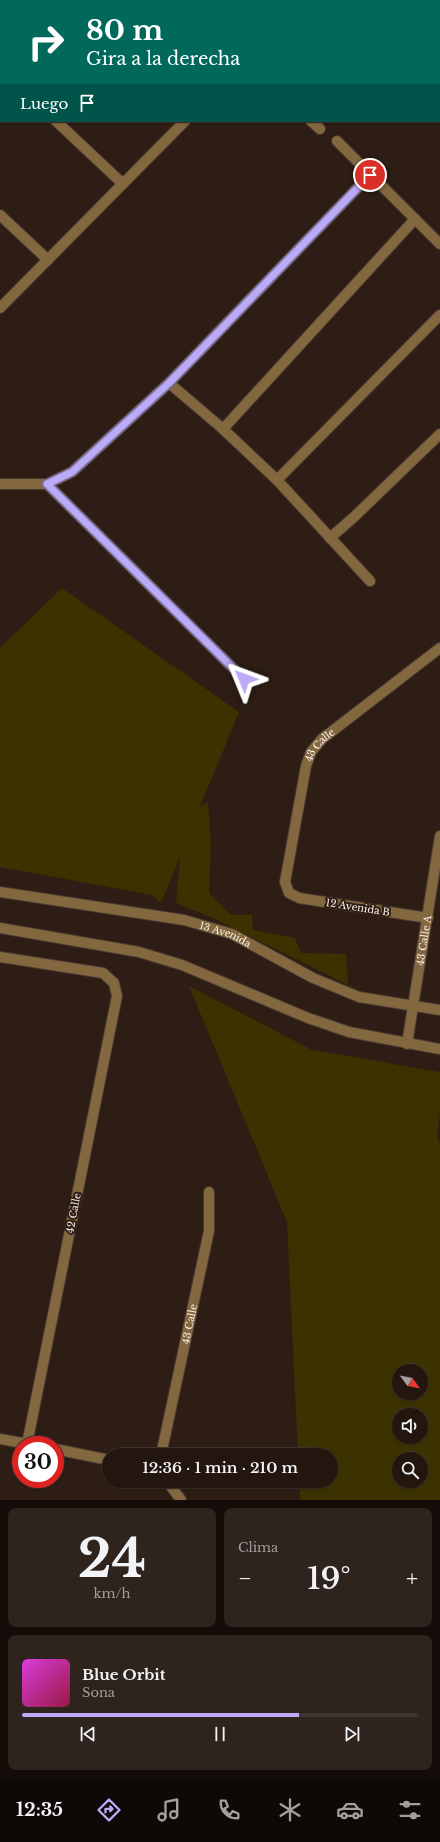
<!DOCTYPE html>
<html lang="es">
<meta charset="utf-8">
<style>
body{margin:0;font-family:"Libre Baskerville",serif;background:#2e231d;color:#f1f3f6;height:100vh;display:flex;flex-direction:column;font-size:15px;white-space:nowrap}
*{box-sizing:border-box;margin:0}
p{font-size:13px;color:#a29f9e}
.icon{flex:none;width:22px;height:22px;fill:none;stroke:currentColor;stroke-width:2;stroke-linecap:round;stroke-linejoin:round}
.map{position:relative;height:1500px;overflow:hidden}
.panel{display:flex;flex-direction:column;gap:8px;padding:8px;background:#130c08;flex:1}
.panel>*{flex:none}
.banner{position:absolute;left:0px;top:0px;width:440px;height:122px;box-shadow:0 1px 3px #0004,0 0 0 1px #3f352f;background:#00695c;color:#fff;overflow:hidden}
.needle{width:26px;rotate:122deg}
.buttons{position:absolute;left:392px;top:1364px;display:grid;gap:8px}
.buttons a{display:grid;place-items:center;width:36px;height:36px;border-radius:50%;background:#22160f;box-shadow:0 1px 3px #0004,0 0 0 1px #3f352f;font-size:20px}
.speed{position:absolute;left:12px;top:1436px;display:flex;gap:8px;font-size:20px;font-weight:700;text-align:center}
.speed>*{display:grid;place-content:center;width:52px;height:52px;border-radius:50%;background:#22160f;box-shadow:0 1px 3px #0004,0 0 0 1px #3f352f;line-height:1}
.speed .limit{border:6px solid #d22;background:#fff;color:#111}
.pin{position:absolute;display:grid;place-items:center;width:34px;height:34px;color:#fff;margin:-17px;border:2px solid #fff;border-radius:50%;box-shadow:0 1px 4px #0007}
.me{position:absolute;width:44px;margin:-22px;rotate:314deg;stroke-linejoin:round;filter:drop-shadow(0 0 3px #0008)}
.turn{display:flex;align-items:center;gap:14px;height:84px;padding:0 20px;font-size:18px}
.turn .icon{width:52px;height:52px;stroke-width:2.5}
.turn b{display:block;font-size:28px;line-height:34px}
.then{display:flex;align-items:center;height:38px;padding:0 20px;background:#0003;gap:8px;font-size:15px}
.big{font-size:30px;font-weight:600;line-height:1.1}
.panel .tile{flex:1;display:flex;flex-direction:column;justify-content:center;gap:6px;min-width:0;padding:0 14px;border-radius:8px;background:#2e231d}
.panel .dial{align-items:center;gap:0}
.dial b{font-size:52px;line-height:1}
.song{display:flex;align-items:center;gap:12px}
.cover{width:48px;height:48px;border-radius:6px;background:linear-gradient(135deg,hsl(300 70% 55%),hsl(340 70% 35%))}
.played{height:4px;border-radius:2px;background:linear-gradient(90deg,#bbaaf6 70%,#3f352f 70%)}
.keys{display:flex;justify-content:space-around;direction:ltr}
.heat{display:flex;justify-content:space-between;align-items:center;font-size:22px;direction:ltr}
.panel .tiles{flex:1;display:grid;gap:8px;grid-template-columns:1fr 1fr}
.tile:last-child{grid-column:span 2}
.trip{position:absolute;left:102px;top:1448px;width:236px;height:40px;border-radius:20px;background:#22160f;box-shadow:0 1px 3px #0004,0 0 0 1px #3f352f;font-weight:600;line-height:40px;text-align:center}
.menu{display:flex;height:64px;justify-content:space-around;align-items:center;background:#0e0906;color:#a29f9e}
.menu .icon{width:28px;height:28px}
.menu .active{color:#bbaaf6}
.menu b{font-size:18px;color:#f1f3f6}
.map>svg:first-child{display:block}
.green{fill:#3b3200;fill-rule:evenodd}
.lines{fill:none;stroke-linecap:round;stroke-linejoin:round}
.minor-casing{stroke:#4a3b32;stroke-width:12}
.minor{stroke:#83673f;stroke-width:10}
.route-casing{stroke:#7a6ea0;stroke-width:10}
.route{stroke:#bbaaf6;stroke-width:7}
.labels{text-anchor:middle;stroke-width:4;stroke-linejoin:round;paint-order:stroke}
.street-label{font-size:10px;fill:#fbf0e9;stroke:#2d1d14}
</style>
<div class="map">
<svg width="440" height="1500" viewBox="0 0 440 1500">
<rect width="100%" height="100%" fill="#2d1d14"/>
<g class="green">
<path d="M62,588l177,124 -39,95 8,-5 3,42 -2,49 22,22h21l1,15 42,8 6,15 45,1 2,31 -135,-67 -37,-15 4,-46 -19,46 -9,-8 -152,-28v-219z"/>
<path d="M189,986l123,64 128,22v41l-3,23 3,8v356h-140l-1,-19h32v-26h-33l-11,-233zM399,1371h22v22h-22zM399,1415h22v22h-22zM399,1459h22v22h-22z"/>
</g>
<g class="lines">
<defs>
<g id="minor">
<path d="M185,0l1,1"/>
<path d="M420,0l1,1"/>
<path d="M439,18l1,1"/>
<path d="M0,69l1,1"/>
<path d="M56,121l67,63"/>
<path d="M311,121l9,8"/>
<path d="M337,141l103,103"/>
<path d="M0,215l48,45"/>
<path d="M0,308l185,-187"/>
<path d="M169,383l54,46 54,51 93,101"/>
<path d="M223,429l192,-210"/>
<path d="M277,480l163,-165"/>
<path d="M0,484h47l197,195"/>
<path d="M47,484l25,-12 97,-89 201,-208"/>
<path d="M330,538l24,-21 86,-83"/>
<path id="s1" d="M0,892l184,28 48,14 81,44 46,19 81,13"/>
<path id="s2" d="M428,918l-129,-20 -10,-5 -4,-11 21,-116 5,-14 11,-13 118,-91"/>
<path d="M0,928l139,24 43,13 126,53 41,14 91,17"/>
<path d="M0,957l103,16 11,10 3,13 -90,448"/>
<path id="s3" d="M407,1044l33,-208"/>
<path d="M0,1439l33,6"/>
<path d="M55,1449l54,11"/>
<path id="s4" d="M161,1455l48,-224v-39"/>
<path d="M167,1481l14,19"/>
</g>
</defs>
<use href="#minor" class="minor-casing"/>
<use href="#minor" class="minor"/>
</g>
<g class="lines">
<defs>
<path id="route" d="M244,679l-197,-195 25,-12 97,-89 201,-208"/>
</defs>
<use href="#route" class="route-casing"/>
<use href="#route" class="route"/>
</g>
<g class="labels">
<g class="street-label">
<text dy="4" stroke="none"><textPath href="#s2" startOffset="297">43 Calle</textPath></text>
<text transform="translate(358 907) rotate(9)" y="4">12 Avenida B</text>
<text dy="4" stroke="none"><textPath href="#s1" startOffset="230">13 Avenida</textPath></text>
<text dy="4" stroke="none"><textPath href="#s3" startOffset="105">43 Calle A</textPath></text>
<text transform="translate(73 1213) rotate(-79)" y="4">42 Calle</text>
<text dy="4" stroke="none"><textPath href="#s4" startOffset="134">43 Calle</textPath></text>
</g>
</g>
</svg>
<div class="buttons">
<a><svg class="needle" viewBox="-14 -14 28 28"><path d="M0-13l5 13h-10z" fill="#e53935"/><path d="M0 13l5-13h-10z" fill="#a29f9e"/></svg></a>
<a><svg class="icon" aria-label="sound" viewBox="0 0 24 24"><path d="M4 9h4l5-4v14l-5-4H4zM17 9q2 3 0 6"/></svg></a>
<a><svg class="icon" aria-label="search" viewBox="0 0 24 24"><circle cx="10" cy="10" r="6"/><path d="M15 15l6 6"/></svg></a>
</div>
<div class="speed"><div class="limit">30</div></div>
<div class="pin" style="left:370px;top:175px;background:#d93025"><svg class="icon" aria-label="arrive" viewBox="0 0 24 24"><path d="M6 21V4h12l-3 4 3 4H6"/></svg></div>
<svg class="me" style="left:244px;top:679px" viewBox="-20 -20 40 40"><path d="M0-17L14 15 0 8-14 15z" fill="#bbaaf6" stroke="#fff" stroke-width="4"/></svg>
<div class="trip">12:36 · 1 min · 210 m</div>
<div class="banner">
<div class="turn"><svg class="icon" aria-label="right" viewBox="0 0 24 24"><path d="M7 20v-9h11M14 6l5 5-5 5"/></svg><div><b>80 m</b>Gira a la derecha</div></div>
<div class="then">Luego<svg class="icon" aria-label="arrive" viewBox="0 0 24 24"><path d="M6 21V4h12l-3 4 3 4H6"/></svg></div>
</div>
</div>
<section class="panel">
<div class="tiles">
<div class="tile dial"><b>24</b><p>km/h</p></div>
<div class="tile"><p>Clima</p>
<div class="heat"><a>−</a><b class="big">19°</b><a>+</a></div>
</div>
<div class="tile">
<div class="song"><i class="cover"></i><div><b>Blue Orbit</b><p>Sona</p></div></div>
<div class="played"></div>
<div class="keys"><svg class="icon" aria-label="previous" viewBox="0 0 24 24"><path d="M18 5L8 12l10 7zM5 5v14"/></svg><svg class="icon" aria-label="pause" viewBox="0 0 24 24"><path d="M8 5v14M16 5v14"/></svg><svg class="icon" aria-label="next" viewBox="0 0 24 24"><path d="M6 5l10 7-10 7zM19 5v14"/></svg></div>
</div>
</div>
</section>
<nav class="menu">
<b>12:35</b>
<svg class="icon active" aria-label="directions" viewBox="0 0 24 24"><path d="M12 3l9 9-9 9-9-9zM9 14v-3h6M13 9l2 2-2 2"/></svg>
<svg class="icon" aria-label="music" viewBox="0 0 24 24"><path d="M9 18V5l10-2v13"/><circle cx="6" cy="18" r="3"/><circle cx="16" cy="16" r="3"/></svg>
<svg class="icon" aria-label="phone" viewBox="0 0 24 24"><path d="M5 4h4l2 5-3 2q2 4 5 5l2-3 5 2v4C11 20 4 13 5 4z"/></svg>
<svg class="icon" aria-label="climate" viewBox="0 0 24 24"><path d="M12 3v18M4 7l16 10M4 17L20 7"/></svg>
<svg class="icon" aria-label="car" viewBox="0 0 24 24"><path d="M5 17H2v-5l4-1 3-4h7l3 4 3 1v5h-3M9 17h6M6 11h13"/><circle cx="7" cy="17" r="2"/><circle cx="17" cy="17" r="2"/></svg>
<svg class="icon" aria-label="filters" viewBox="0 0 24 24"><path d="M4 7h16M4 17h16"/><circle cx="9" cy="7" r="2"/><circle cx="15" cy="17" r="2"/></svg>
</nav>
